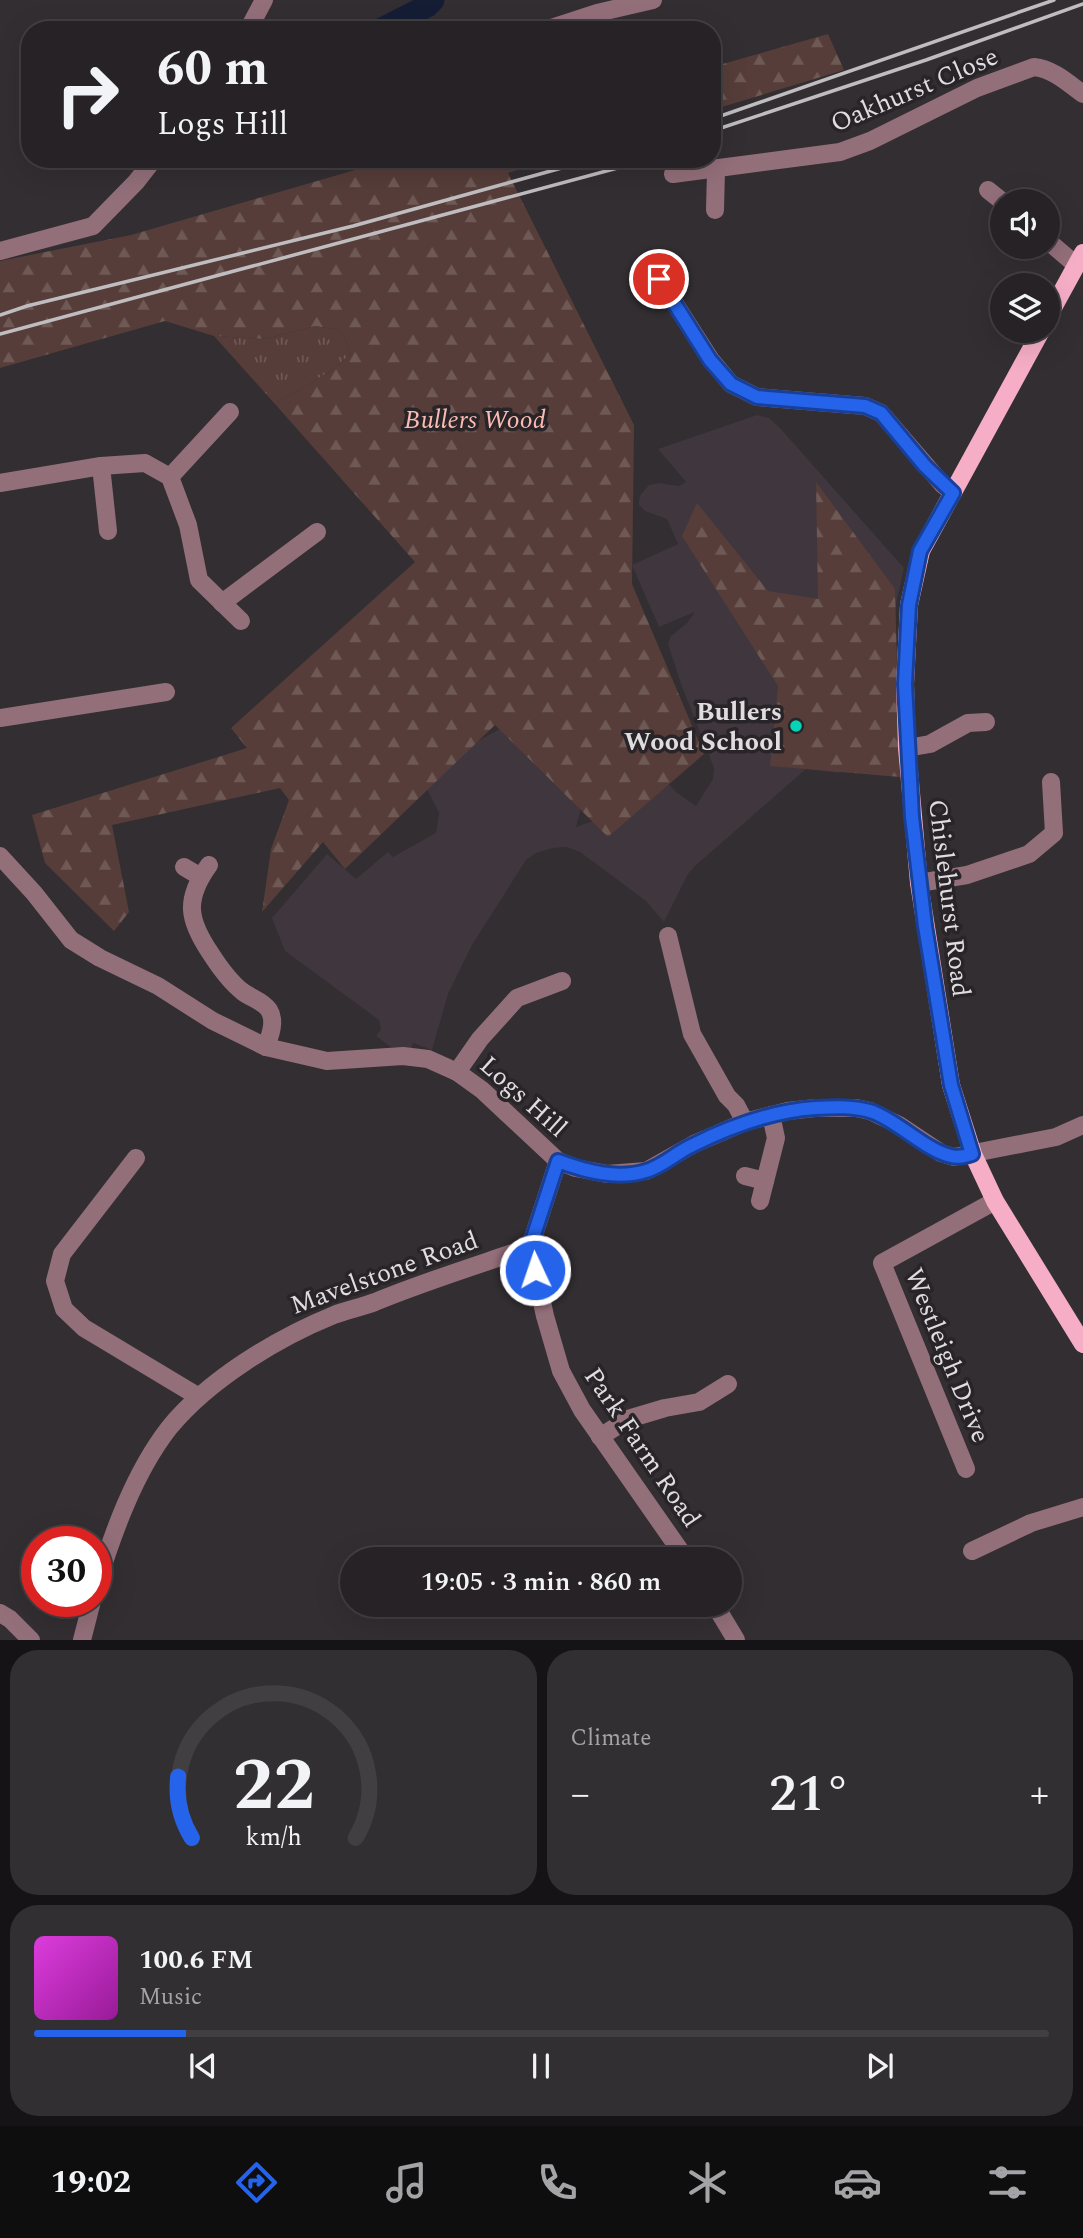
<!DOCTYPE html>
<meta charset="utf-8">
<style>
body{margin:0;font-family:Spectral,serif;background:#322f32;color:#f1f3f6;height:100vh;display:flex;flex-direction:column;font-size:26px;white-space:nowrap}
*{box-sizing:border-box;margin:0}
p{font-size:23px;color:#a4a4a7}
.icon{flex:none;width:38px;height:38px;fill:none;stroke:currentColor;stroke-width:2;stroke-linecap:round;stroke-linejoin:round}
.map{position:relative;height:1640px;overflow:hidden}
.side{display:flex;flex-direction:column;gap:10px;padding:10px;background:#151315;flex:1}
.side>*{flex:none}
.hud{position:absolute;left:21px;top:21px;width:700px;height:147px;border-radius:28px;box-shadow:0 7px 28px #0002,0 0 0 2px #423f43;background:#262226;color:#f1f3f6;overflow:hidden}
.buttons{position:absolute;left:990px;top:189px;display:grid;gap:14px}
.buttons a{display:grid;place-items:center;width:70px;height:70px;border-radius:50%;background:#262226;box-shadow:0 7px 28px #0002,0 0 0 2px #423f43;font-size:35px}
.speed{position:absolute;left:21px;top:1526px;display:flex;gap:14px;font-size:35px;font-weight:700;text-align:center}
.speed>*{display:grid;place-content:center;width:91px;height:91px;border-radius:50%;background:#262226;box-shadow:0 7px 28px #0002,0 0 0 2px #423f43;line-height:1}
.speed .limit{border:10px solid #d22;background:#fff;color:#111}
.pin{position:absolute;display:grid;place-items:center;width:60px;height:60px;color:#fff;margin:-30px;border:4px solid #fff;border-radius:50%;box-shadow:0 2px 7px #0007}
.me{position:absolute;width:77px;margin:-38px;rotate:357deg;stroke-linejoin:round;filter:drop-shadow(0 0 5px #0008)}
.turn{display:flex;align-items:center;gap:24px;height:147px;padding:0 21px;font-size:32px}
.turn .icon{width:91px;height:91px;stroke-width:2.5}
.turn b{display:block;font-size:49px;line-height:60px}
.big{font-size:52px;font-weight:600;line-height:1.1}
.side .widget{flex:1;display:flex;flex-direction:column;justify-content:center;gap:10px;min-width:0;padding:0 24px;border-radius:28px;background:#322f32}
.side .dial{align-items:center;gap:0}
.dial svg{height:182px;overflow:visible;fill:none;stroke:#423f43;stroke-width:7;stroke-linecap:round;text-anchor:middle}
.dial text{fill:#f1f3f6;stroke:none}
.song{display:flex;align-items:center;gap:21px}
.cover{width:84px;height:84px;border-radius:10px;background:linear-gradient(135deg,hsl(300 70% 55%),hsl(300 70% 35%))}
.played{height:7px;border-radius:4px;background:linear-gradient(90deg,#2563eb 15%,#423f43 15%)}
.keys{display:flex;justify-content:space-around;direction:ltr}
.heat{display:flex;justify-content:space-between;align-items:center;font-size:38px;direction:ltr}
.side .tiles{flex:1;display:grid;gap:10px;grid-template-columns:1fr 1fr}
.widget:last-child{grid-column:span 2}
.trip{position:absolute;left:340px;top:1547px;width:402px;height:70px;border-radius:35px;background:#262226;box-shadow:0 7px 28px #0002,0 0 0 2px #423f43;font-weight:600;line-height:70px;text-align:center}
.tabs{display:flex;height:112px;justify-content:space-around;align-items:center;background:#0f0e0f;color:#a4a4a7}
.tabs .icon{width:49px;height:49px}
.tabs .selected{color:#2563eb}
.tabs b{font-size:32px;color:#f1f3f6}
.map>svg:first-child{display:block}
.built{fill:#3f363e}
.grass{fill:url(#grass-tufts)}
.forest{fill:url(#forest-firs)}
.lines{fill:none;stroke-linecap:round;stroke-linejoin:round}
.river{stroke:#141d34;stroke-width:23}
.minor{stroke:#936f7a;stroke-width:18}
.major{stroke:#f6aec6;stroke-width:18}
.rail{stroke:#c0bdc0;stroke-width:3.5}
.route-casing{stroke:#184099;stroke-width:18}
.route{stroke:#2563eb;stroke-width:12}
.poi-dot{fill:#05d5b6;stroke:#282428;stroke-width:2.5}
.labels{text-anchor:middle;stroke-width:7;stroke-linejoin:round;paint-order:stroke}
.street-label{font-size:26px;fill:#e0dde0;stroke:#282428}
.park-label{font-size:26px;font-style:italic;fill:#fbbbb1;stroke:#282428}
.poi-label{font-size:26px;font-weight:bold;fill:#e0dde0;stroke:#282428;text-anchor:end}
</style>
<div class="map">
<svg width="1083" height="1640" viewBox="0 0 1083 1640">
<defs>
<pattern id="grass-tufts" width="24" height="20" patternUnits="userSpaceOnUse" patternTransform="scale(1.75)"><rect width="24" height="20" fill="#563d39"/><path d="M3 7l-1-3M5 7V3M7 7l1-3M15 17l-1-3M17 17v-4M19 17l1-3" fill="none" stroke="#6e5955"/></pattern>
<pattern id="forest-firs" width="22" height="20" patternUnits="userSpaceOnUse" patternTransform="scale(1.75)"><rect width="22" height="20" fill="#563d39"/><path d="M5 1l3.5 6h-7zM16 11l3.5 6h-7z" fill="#6e5955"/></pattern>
</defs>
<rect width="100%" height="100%" fill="#322e32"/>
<path class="built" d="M757,415l12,3 11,10 124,140 -8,37 -5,64 -48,85 -4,19 -33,-4 -111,97 -7,8 -24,48 -18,-21 -66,-49 -13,-5 -14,1 -17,5 -10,7 -54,85 -24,49 -16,56 -19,-7 -2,7 -20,-3 -15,-11 5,-7 -2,-9 -94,-69 -13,-33 55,-64 29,25 32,-27 5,5 43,-24 3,-20 -20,-40 103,-56 57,83 1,12 -4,15 17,-6 56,-59 27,30 20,14 17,-27 1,-11 -33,-84 -13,-40 3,-8 16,-13 8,-11 -36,15 -27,-62 46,-21 -11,-25 -22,-8 -6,-6v-5l2,-6 8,-9 10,-2 20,3 7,-4 -28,-33z"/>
<path class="grass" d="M315,326l26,4 10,24 -22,18 -54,32 -61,-68 51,3z"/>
<g class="forest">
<path d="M828,34l16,36 -132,40v-43z"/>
<path d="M393,159h157l-42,14 126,252 -2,159 72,170 -96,83 -113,-112 -150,144 -22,-27 -61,70 9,-63 18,-49 -9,-12 -168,37 17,87 -15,19 -69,-68 -13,-48 215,-67 -16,-20 184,-166 -140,-158 54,-32 22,-18 -10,-24 -26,-4 -50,13 -51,-3 -49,-15 -165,47v-107l131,-26z"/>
<path d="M816,482l79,107 5,188 -130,-11 8,-80 -96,-150 15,-33 71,88 50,8z"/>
</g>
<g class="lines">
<path class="river" d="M380,30l47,-24 6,-6"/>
<g class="minor">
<path d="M248,30l16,-30"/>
<path d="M545,30l52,-17 56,-13"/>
<path d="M673,174l167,-22 30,-11 107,-53 57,-21c19,2 34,16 49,27"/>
<path d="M988,190l15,12"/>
<path d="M715,210l1,-40"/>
<path d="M1048,241l28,24"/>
<path d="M0,251l93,-25 43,-44 18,-23"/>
<path d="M659,279l52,81 20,24 26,13 108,9 16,7 61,71 11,9"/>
<path d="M101,466l7,65"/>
<path d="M170,477l60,-65"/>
<path d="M0,483l101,-17 44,-3 25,14 18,48 11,55 42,41"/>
<path d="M222,603l95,-71"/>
<path d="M0,718l166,-26"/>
<path d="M907,748l23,-4 38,-21 18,-1"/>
<path d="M0,856l34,37 37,47 29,18 58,28 55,35 53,26 61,14 76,-5 25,3 29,13 25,18 76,71 18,7 31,6 39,-3 48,-27 51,-22 43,-11 27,-3h41l14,3 29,14 42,28 13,4 102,-20 27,-12"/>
<path d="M209,865c-25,35 -21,55 2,89 9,14 19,28 32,38 8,6 20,9 26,18 7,11 1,26 -3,37"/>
<path d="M184,867l17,10"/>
<path d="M919,883l48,-8 62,-21 25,-21 -3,-51"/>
<path d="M668,936l24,98 35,62 9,9 9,17"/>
<path d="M457,1072l23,-33 37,-41 45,-17"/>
<path d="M136,1158l-74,96 -7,27 9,28 20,19 115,69"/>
<path d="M558,1161l-28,86 15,69 16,55 21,39 104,149"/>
<path d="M745,1176l20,5"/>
<path d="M760,1201l16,-63 -5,-23"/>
<path d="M600,1437l28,-18 37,-11 34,-6 29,-18"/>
<path d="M966,1469l-84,-206 113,-62"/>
<path d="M972,1551l59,-28 52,-16"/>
<path d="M96,1587c17,-54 38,-114 73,-159 39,-48 108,-90 165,-113 13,-5 28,-8 41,-13 51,-21 103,-37 155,-55"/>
<path d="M715,1605l21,35"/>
<path d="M0,1613l10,6 21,21"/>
<path d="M82,1640l10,-39"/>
</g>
<g class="major">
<path d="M1048,317l35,-64"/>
<path d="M1041,331l-120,220 -12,54 -4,79 2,64 12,135 32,202 22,69 22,47 88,143"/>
</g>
<g class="rail">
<path d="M712,119l342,-119"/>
<path d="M712,131l214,-71 157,-56"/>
<path d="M0,315l27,-9 326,-80 241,-67"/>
<path d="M0,334l651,-175"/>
</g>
</g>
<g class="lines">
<defs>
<path id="route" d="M535,1270l-5,-23 28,-86c27,10 59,19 88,10 17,-5 31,-19 47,-26 38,-19 79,-34 122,-37 19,-1 40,-2 58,4 26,10 54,39 78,44 7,2 15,0 21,-2l-21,-69 -26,-159 -13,-109 -7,-133 4,-79 11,-54 33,-58 -28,-27 -44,-53 -16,-7 -108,-9 -26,-13 -21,-24 -51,-81"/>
</defs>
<use href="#route" class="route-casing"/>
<use href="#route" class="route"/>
</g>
<circle class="poi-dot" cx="796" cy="726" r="7"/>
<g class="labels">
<g class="street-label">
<text transform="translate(914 89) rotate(-23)" y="9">Oakhurst Close</text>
<text transform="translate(950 898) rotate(83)" y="9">Chislehurst Road</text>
<text transform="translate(524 1096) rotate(42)" y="9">Logs Hill</text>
<text transform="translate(384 1272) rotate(-20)" y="9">Mavelstone Road</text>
<text transform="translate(948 1355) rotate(68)" y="9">Westleigh Drive</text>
<text transform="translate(643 1447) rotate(56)" y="9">Park Farm Road</text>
</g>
<g class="park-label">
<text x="475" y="428">Bullers Wood</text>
</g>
<g class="poi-label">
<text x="782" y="720">Bullers<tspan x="782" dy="30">Wood School</tspan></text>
</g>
</g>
</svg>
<div class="buttons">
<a><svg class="icon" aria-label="sound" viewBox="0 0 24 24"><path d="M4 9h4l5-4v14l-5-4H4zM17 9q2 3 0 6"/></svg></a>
<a><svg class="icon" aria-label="layers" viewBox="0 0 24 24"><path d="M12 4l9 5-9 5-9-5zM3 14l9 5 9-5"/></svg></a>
</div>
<div class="speed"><div class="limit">30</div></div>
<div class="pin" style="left:659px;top:279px;background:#d93025"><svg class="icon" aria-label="arrive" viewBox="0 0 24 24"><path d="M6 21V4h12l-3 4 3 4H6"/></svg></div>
<svg class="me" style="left:535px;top:1270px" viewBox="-20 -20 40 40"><circle r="17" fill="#2563eb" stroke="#fff" stroke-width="3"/><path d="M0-11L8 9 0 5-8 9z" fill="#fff"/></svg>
<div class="trip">19:05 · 3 min · 860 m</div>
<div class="hud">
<div class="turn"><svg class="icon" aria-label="right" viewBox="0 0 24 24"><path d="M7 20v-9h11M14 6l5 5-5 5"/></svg><div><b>60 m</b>Logs Hill</div></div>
</div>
</div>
<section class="side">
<div class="tiles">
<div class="widget dial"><svg viewBox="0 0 100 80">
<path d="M14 69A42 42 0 1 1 86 69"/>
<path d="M14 69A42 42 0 0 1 8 42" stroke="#2563eb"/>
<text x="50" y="56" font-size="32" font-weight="700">22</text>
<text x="50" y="72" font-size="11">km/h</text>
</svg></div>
<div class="widget"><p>Climate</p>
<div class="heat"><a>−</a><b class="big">21°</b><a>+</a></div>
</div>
<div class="widget">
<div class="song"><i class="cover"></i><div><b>100.6 FM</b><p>Music</p></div></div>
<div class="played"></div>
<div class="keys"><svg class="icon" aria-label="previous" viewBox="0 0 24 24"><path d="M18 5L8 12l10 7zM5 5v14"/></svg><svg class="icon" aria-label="pause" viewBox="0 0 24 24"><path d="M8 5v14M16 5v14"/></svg><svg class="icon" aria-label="next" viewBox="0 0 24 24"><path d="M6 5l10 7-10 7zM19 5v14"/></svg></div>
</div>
</div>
</section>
<nav class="tabs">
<b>19:02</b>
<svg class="icon selected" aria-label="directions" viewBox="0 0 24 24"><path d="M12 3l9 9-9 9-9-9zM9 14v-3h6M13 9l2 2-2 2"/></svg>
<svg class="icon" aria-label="music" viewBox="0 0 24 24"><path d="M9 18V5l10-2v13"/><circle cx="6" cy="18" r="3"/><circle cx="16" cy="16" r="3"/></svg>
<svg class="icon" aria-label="phone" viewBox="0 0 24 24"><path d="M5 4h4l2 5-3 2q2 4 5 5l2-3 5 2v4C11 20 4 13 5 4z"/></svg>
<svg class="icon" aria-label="climate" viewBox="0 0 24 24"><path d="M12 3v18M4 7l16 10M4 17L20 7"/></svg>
<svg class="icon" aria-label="car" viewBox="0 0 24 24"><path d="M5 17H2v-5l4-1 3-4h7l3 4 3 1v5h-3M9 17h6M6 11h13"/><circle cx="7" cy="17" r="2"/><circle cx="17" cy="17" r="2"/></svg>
<svg class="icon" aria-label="filters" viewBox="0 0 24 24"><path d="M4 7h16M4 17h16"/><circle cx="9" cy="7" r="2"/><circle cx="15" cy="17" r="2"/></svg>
</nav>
